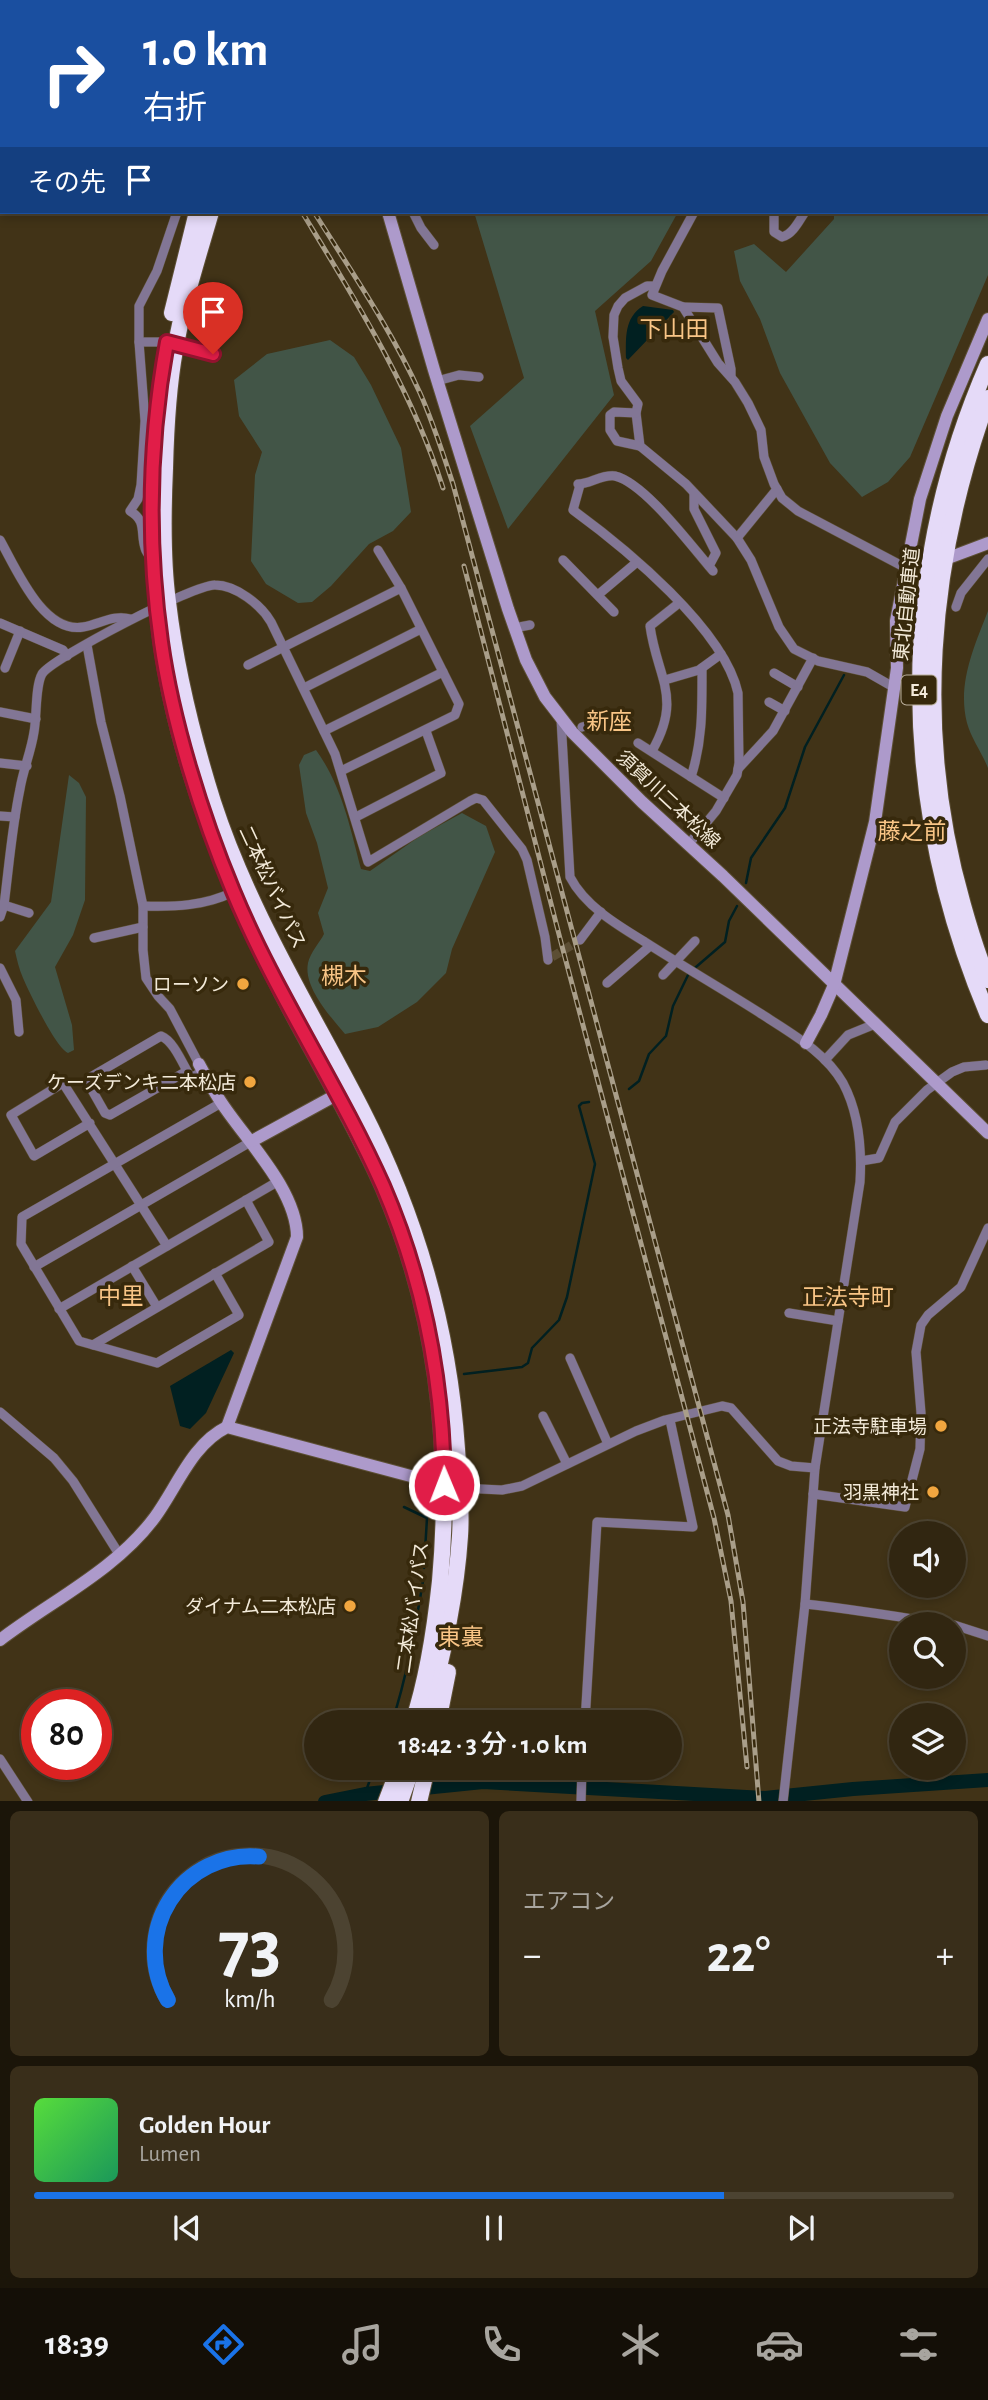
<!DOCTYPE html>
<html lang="ja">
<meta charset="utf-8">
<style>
body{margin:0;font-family:"Alegreya Sans","Noto Sans JP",sans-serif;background:#392e1a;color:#f1f3f6;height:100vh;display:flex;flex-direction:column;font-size:26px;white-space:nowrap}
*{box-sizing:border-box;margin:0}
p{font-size:23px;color:#a8a59f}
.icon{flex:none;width:38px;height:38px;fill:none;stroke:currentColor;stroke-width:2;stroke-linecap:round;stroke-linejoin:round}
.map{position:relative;height:1801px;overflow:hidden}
.drawer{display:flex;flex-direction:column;gap:10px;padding:10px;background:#1b1509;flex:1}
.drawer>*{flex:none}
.hud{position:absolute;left:0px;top:0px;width:989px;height:214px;box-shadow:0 4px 10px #0003,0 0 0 2px #4c4331;background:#1a4fa0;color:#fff;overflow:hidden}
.fabs{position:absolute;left:889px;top:1521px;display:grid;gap:14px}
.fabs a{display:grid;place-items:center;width:77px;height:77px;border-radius:50%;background:#312611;box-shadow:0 4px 10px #0003,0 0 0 2px #4c4331;font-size:35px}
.speed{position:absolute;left:21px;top:1689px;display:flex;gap:14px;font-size:35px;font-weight:700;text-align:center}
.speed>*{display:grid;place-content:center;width:91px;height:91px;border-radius:50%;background:#312611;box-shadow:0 4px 10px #0003,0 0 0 2px #4c4331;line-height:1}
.speed .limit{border:10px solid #d22;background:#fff;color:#111}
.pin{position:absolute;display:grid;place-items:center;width:60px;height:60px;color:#fff;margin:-72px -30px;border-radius:50% 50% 50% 0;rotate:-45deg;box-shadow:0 0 7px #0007}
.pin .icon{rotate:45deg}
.me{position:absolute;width:77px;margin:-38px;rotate:359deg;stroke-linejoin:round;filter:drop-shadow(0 0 5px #0008)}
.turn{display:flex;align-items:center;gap:24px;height:147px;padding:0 28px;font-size:32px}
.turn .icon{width:91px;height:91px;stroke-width:2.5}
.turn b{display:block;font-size:49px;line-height:60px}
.then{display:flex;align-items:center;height:66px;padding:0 28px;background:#0003;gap:14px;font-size:26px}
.big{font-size:52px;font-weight:600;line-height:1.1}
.drawer .tile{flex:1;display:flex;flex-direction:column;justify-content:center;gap:10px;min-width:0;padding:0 24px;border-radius:10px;background:#392e1a}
.drawer .dial{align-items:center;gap:0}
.dial svg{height:182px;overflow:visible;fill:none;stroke:#4c4331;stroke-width:7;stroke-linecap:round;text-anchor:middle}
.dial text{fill:#f1f3f6;stroke:none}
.song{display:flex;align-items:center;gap:21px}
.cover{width:84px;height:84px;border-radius:10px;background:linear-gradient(135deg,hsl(110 70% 55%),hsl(150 70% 35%))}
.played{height:7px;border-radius:4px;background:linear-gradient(90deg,#1a73e8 75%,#4c4331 75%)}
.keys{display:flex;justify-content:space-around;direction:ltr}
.heat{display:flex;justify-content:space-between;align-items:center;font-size:38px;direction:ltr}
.drawer .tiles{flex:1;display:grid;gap:10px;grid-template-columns:1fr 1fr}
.tile:last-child{grid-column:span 2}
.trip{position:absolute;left:304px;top:1710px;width:378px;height:70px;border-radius:35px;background:#312611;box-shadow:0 4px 10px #0003,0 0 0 2px #4c4331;font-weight:600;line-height:70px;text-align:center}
.tab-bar{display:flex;height:112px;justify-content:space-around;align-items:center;background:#140f07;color:#a8a59f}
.tab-bar .icon{width:49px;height:49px}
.tab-bar .on{color:#1a73e8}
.tab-bar b{font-size:32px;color:#f1f3f6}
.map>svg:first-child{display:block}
.green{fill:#425547}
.water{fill:#012021}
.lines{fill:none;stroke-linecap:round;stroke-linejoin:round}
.stream{stroke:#012021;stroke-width:2.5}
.river{stroke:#012021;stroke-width:14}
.street-tunnel{stroke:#5c4e34;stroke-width:9;stroke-dasharray:9 4.5;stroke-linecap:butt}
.street-casing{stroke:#5d5036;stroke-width:10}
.secondary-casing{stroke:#5d5036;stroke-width:14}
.highway-casing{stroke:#5d5036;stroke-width:18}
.street{stroke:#827695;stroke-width:9}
.secondary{stroke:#ad9acb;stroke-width:12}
.highway{stroke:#e5daf8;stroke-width:16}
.rail-casing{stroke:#a99e89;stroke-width:5}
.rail{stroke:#37290c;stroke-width:2.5;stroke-dasharray:8;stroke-linecap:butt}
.route-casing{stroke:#92132f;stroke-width:18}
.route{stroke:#e11d48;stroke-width:12}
.poi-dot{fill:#f1a63f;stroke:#37290c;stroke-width:2.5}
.labels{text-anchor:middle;stroke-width:7;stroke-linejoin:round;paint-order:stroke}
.shield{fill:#37290c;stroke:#bbb09c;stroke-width:2}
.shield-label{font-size:18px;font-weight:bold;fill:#f3ead9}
.street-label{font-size:19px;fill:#f3ead9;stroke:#37290c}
.poi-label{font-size:19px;fill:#f3ead9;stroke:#37290c;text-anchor:end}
.quarter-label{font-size:23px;fill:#f9c586;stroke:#37290c}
</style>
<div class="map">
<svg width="988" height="1802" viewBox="0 0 988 1802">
<rect width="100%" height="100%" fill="#413317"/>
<g class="green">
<path d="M393,0h221l-1,2z"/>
<path d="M874,0h114v275l-78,182 -22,25 -26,15 -32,-34 -50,-90 -20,-54 -20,-38 -6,-30 20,-7 32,28 48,-53v-7h153v-210h-114z"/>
<path d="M474,212h204l-27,49 -56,50 19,84 -106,134 -38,-103 54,-48z"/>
<path d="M330,340l24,17 17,28 30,63 10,64 -18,19 -24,13 -38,42 -19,16 -14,1 -32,-19 -15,-23 4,-86 7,-23 -23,-36 -5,-36 33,-26z"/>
<path d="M988,611v157c-6,-15 -17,-30 -21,-45 -10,-39 7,-76 21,-112z"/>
<path d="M316,750c26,36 34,77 45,119l9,2 50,-35 42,-23 24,13 9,26 -43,97 -6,24 -29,29 -39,25 -33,7c-14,-17 -42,-47 -37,-71 2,-10 12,-21 16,-29l-6,-21 10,-25 -11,-45 -11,-30 -7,-48 5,-10z"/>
<path d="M69,775l10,8 7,14 -1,103 -12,35 -18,32 17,58 2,25 -6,3c-12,-5 -39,-61 -45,-75 -4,-9 -6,-18 -8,-27l36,-49z"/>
</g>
<g class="water">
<path d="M643,306l30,4 1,2 -46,48 -2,-2c0,-20 -2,-40 17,-52z"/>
<path d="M231,1350l3,3 -28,60 -16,16 -10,-3 -10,-40z"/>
</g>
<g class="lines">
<g class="stream">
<path d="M746,883l5,-25 34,-50 20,-61 39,-72"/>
<path d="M629,1089l10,-8 10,-27 17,-18 7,-30 16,-33 36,-31 4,-21 8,-15"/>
<path d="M464,1374l58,-7 6,-4 4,-15 27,-28 8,-23 28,-133 -16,-58 3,-3 7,-1"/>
<path d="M404,1507l23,11 -3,50"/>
<path d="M392,1722c15,-45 23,-94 31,-141"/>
<path d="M365,1794l9,-26"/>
</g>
<path class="river" d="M325,1802l40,-8 118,-12 282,16 88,-9 135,-9"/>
<path class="street-tunnel" d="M552,957l28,-17"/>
<defs>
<g id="street">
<path d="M43,0l1,2"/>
<path d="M54,0l2,2"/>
<path d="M94,2l2,-2"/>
<path d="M367,2l1,-2"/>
<path d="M0,81l2,-1"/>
<path d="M413,212l8,16 13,17"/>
<path d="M694,212l-32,59 -10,24 31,12 35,56 17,19 13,21 13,27 3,27 10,27 8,14 16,13 108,57"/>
<path d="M774,212v20l8,5c11,-3 17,-16 23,-25"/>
<path d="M654,286h-7l-22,12 -7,8 -4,9 -1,22 5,31 3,13 17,23 -2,9 4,33 46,38 51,54 14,22 28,67 15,22 24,12 49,11 28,16"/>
<path d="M683,307l35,1 13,61v8"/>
<path d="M139,342h28l46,12"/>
<path d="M437,381l22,-6 20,2"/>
<path d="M636,413l-22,-1 -4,3v15l7,11 23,5"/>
<path d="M578,484c12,0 24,-10 37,-8 30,7 77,71 98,95"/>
<path d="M580,485l-7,25c52,38 151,119 165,183l1,70 -2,12 -21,36 -28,34"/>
<path d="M694,493v16l22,44 -7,13"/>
<path d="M737,538l40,-49"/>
<path d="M0,540c16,28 43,94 83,87 18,-3 30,-13 48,-8"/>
<path d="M378,550l23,38"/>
<path d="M563,560l51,52"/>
<path d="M155,563c-3,-4 -9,-10 -10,-15 -5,-16 2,-27 -15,-37l8,-12 3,-14 4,-64 -6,-79v-36l18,-35 20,-59"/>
<path d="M599,594l38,-32"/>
<path d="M956,607l5,-14 27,-34"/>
<path d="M0,623l63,27 4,6"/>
<path d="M514,628l16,-3"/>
<path d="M87,645l14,77 19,74 23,110v44l3,28 12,18 12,13 29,55"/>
<path d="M248,665l153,-77 58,116 -4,11 -114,56"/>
<path d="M5,668l15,-37"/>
<path d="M774,673l24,14"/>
<path d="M665,680l34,-10 22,-16"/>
<path d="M304,688l117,-59"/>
<path d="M769,702l16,9"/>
<path d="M0,712l36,7"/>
<path d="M561,719l9,158c15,29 47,48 75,65 39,25 79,48 118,73 29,19 62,37 80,68 16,30 19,65 17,99l-45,286 -10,136 -22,198"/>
<path d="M582,727l40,-11"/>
<path d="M324,731l119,-59"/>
<path d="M638,743l86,55"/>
<path d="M652,751c31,-54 5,-73 -2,-125l29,-23"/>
<path d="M0,763l27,3"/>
<path d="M738,769l35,-38 40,-73"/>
<path d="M691,777c12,-37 11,-71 11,-109"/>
<path d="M0,816l15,1"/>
<path d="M356,817l85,-44 -15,-42"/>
<path d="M4,905l25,8"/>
<path d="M143,906c31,1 62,0 90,-14"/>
<path d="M0,917l4,-12c5,-39 8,-78 16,-116 3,-19 11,-37 14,-57 3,-15 1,-46 8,-58 10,-16 153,-90 173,-89 21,0 46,20 56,37l64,132 33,108 102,-61 6,-3 7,2 39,49 5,11 18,77 3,23"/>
<path d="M94,938l49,-11"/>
<path d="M580,940l21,-28"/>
<path d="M0,968l16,32 3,32"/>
<path d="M663,975l32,-34"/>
<path d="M607,983l43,-37"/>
<path d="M825,1060l23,-25 27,-11"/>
<path d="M187,1071l-77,44 -5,-2 -17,-30 1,-5 72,-42c13,5 22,29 30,42l12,-7"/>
<path d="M90,1123l-56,33 -23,-41 52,-32 104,163"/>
<path d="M861,1161l18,-3 16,-36 32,-32 25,-18 12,-5 22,-2"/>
<path d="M132,1266l25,41"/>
<path d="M34,1267l218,-126"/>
<path d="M215,1273l24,42 -82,48 -78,-22 -58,-97 1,-27 199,-114"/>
<path d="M817,1297l24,4"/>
<path d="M59,1309l218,-127"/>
<path d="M789,1313l49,8"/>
<path d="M93,1345l176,-103 -23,-42"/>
<path d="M570,1358l38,86"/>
<path d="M0,1412l54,46 19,23 46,73"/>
<path d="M543,1416l24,48"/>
<path d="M460,1488l42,2 20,-4 114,-55 29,-11 57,-14 9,2 47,53 13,5 24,2"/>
<path d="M813,1494l92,13 15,-58 1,-36 -5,-61 5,-27 7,-10 33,-28 27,-59"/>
<path d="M805,1604c47,5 94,13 141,20"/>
<path d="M954,1625l34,11"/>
<path d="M585,1722l12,-200 96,5 -23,-107"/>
<path d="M0,1759l28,43"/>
<path d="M581,1802l1,-34"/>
</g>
<g id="secondary">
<path d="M647,0v2"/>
<path d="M987,32h1"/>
<path d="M987,105h1"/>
<path d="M987,176h1"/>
<path d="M388,212l46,158 74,239 18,51 19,37 27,35 70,70 81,74 265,257"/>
<path d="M951,557l37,-14"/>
<path d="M806,1043l15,-28 13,-30 41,-163 22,-154 -1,-47 24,-122 27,-83 41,-97"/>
<path d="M199,1064c7,13 14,26 22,38 24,37 76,88 76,135l-70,190"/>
<path d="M252,1141l84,-46"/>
<path d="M0,1640c51,-39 116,-70 155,-123 22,-30 37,-73 72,-90l225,60"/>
</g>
<g id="highway">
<path d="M324,0l1,2"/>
<path d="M251,2v-2"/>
<path d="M262,2l1,-2"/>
<path d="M211,212c-13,45 -28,91 -36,138 -7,39 -9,78 -10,118 -2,44 -3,90 3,134 8,68 25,136 45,200 35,108 97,207 148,306 55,107 88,221 96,341 2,28 5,58 3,87 -4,63 -18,125 -35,186"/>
<path d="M172,313l25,-101"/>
<path d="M988,364c-92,211 -89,440 0,651"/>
<path d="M988,398c-60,165 -74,337 -25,507 7,25 15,51 25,75"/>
<path d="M152,528v-50l4,-53"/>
<path d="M156,585c7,143 64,284 127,410 33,64 71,126 100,192 54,125 69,259 57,394 -5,47 -12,96 -27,141"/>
<path d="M438,1722l10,-50"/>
<path d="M386,1802l13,-34"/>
<path d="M400,1802l12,-34"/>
<path d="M419,1802l8,-34"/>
</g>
</defs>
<use href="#street" class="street-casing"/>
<use href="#secondary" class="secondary-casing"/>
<use href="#highway" class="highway-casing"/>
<use href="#street" class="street"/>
<use href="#secondary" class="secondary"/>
<use href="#highway" class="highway"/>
<defs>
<g id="rail">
<path d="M171,0l1,2"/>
<path d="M302,212c54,89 109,176 141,276"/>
<path d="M314,212c37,59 77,117 106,181 13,29 23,61 33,91l275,1031 15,87 16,200"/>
<path d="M464,566l99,384 151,568 17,83 16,166"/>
</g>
</defs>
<use href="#rail" class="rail-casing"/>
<use href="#rail" class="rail"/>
</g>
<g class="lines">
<defs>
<path id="route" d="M213,354l-46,-12c-18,98 -20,201 -6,300 11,79 41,175 72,249 42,102 105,194 150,295 41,95 60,197 61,299"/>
</defs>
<use href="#route" class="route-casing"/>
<use href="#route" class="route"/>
</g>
<g class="poi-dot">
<circle cx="243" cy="984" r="7"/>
<circle cx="250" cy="1082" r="7"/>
<circle cx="941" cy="1426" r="7"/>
<circle cx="933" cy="1492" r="7"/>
<circle cx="350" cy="1606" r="7"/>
</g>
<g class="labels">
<rect class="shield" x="901.5" y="675.5" width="35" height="29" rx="5"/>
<g class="shield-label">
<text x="919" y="696">E4</text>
</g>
<g class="street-label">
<text transform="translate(906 604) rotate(-84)" y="7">東北自動車道</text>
<text transform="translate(669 799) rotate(43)" y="7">須賀川二本松線</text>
<text transform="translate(273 887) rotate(65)" y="7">二本松バイパス</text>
<text transform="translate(412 1607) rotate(-82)" y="7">二本松バイパス</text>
</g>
<g class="poi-label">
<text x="229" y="991">ローソン</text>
<text x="236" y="1089">ケーズデンキ二本松店</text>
<text x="927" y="1433">正法寺駐車場</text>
<text x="919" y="1499">羽黒神社</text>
<text x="336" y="1613">ダイナム二本松店</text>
</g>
<g class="quarter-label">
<text x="674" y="337">下山田</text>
<text x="609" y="729">新座</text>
<text x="912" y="839">藤之前</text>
<text x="344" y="984">槻木</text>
<text x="121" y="1304">中里</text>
<text x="848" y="1305">正法寺町</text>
<text x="461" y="1645">東裏</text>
</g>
</g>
</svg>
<div class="fabs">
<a><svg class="icon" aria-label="sound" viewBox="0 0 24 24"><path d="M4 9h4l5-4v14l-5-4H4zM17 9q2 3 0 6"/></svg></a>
<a><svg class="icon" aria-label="search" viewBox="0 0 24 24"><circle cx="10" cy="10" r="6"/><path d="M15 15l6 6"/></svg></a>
<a><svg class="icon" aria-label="layers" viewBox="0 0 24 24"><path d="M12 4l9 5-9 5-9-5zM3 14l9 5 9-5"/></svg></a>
</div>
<div class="speed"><div class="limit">80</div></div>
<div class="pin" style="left:213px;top:354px;background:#d93025"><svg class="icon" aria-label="arrive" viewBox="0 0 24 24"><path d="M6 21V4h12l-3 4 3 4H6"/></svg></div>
<svg class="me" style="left:444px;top:1485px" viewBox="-20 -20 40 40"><circle r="17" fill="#e11d48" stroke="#fff" stroke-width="3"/><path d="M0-11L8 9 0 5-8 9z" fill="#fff"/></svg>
<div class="trip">18:42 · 3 分 · 1.0 km</div>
<div class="hud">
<div class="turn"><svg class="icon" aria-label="right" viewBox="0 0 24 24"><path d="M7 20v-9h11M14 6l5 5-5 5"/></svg><div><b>1.0 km</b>右折</div></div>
<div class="then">その先<svg class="icon" aria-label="arrive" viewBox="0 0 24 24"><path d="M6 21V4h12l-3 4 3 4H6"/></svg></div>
</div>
</div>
<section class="drawer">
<div class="tiles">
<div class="tile dial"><svg viewBox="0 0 100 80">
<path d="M14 69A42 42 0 1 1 86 69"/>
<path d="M14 69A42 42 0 0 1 54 6" stroke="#1a73e8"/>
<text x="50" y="56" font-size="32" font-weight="700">73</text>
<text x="50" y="72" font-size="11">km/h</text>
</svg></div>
<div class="tile"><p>エアコン</p>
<div class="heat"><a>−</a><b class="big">22°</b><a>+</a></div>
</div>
<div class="tile">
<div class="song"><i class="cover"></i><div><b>Golden Hour</b><p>Lumen</p></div></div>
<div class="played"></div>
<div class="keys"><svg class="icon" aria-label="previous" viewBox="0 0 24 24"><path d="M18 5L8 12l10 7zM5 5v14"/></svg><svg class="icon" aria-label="pause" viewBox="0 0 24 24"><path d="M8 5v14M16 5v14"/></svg><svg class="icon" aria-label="next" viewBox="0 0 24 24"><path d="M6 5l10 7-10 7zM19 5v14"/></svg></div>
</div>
</div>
</section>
<nav class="tab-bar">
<b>18:39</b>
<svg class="icon on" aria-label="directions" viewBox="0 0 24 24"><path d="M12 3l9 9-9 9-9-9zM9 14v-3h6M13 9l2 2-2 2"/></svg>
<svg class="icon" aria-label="music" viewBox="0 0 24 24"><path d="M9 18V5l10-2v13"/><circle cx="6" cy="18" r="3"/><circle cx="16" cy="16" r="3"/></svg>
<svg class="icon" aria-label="phone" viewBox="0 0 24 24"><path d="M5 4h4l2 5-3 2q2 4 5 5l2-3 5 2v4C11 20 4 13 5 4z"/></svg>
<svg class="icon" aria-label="climate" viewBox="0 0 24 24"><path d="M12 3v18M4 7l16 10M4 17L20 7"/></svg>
<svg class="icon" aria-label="car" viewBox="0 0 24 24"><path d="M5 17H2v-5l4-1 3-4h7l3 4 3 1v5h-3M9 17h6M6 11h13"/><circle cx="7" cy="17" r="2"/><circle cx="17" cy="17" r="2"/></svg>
<svg class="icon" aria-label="filters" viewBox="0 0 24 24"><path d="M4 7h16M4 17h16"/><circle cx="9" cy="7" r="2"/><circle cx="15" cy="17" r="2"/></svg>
</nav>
